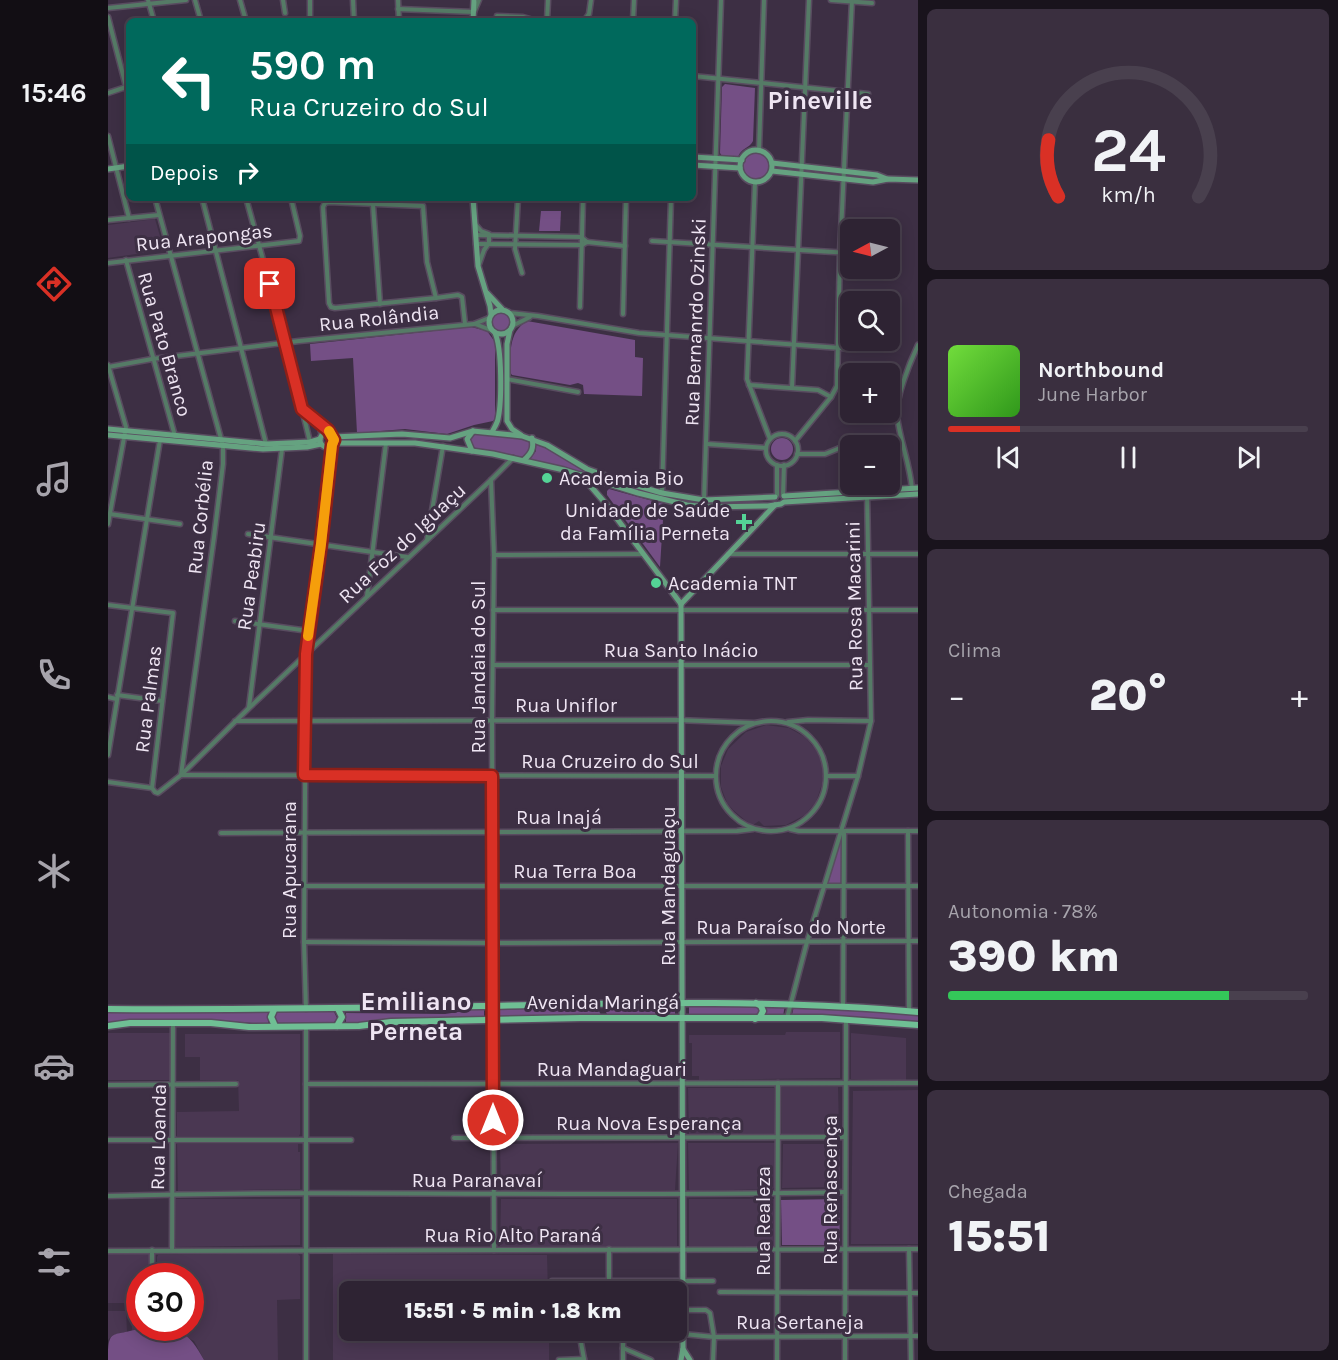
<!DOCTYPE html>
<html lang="pt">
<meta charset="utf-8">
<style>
body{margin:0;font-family:Karla,sans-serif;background:#3a2f3f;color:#f1f3f6;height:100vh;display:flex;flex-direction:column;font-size:22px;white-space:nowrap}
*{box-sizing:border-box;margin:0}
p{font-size:20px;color:#a7a4ac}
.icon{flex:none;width:33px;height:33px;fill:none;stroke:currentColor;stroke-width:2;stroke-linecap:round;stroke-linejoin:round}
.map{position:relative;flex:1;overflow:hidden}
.drawer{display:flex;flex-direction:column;gap:9px;padding:9px;background:#19131c;width:420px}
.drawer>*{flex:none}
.guide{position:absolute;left:18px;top:18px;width:570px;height:183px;border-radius:9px;box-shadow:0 3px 15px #0003,0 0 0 2px #49404e;background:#00695c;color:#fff;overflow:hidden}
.needle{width:39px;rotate:263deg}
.fabs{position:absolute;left:732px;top:219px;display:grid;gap:12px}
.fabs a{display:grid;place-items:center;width:60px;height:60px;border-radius:9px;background:#2e2333;box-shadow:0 3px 15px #0003,0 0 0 2px #49404e;font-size:30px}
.speed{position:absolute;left:18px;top:1263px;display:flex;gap:12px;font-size:30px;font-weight:700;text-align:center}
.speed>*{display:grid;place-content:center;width:78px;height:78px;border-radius:50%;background:#2e2333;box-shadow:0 3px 15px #0003,0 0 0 2px #49404e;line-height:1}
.speed .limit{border:9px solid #d22;background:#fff;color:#111}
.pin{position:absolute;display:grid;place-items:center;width:51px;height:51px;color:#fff;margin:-26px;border-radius:12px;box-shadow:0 3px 9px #0006}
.me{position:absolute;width:66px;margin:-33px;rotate:0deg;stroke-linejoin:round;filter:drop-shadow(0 0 4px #0008)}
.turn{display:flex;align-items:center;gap:21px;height:126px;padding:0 24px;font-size:27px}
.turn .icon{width:78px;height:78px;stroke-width:2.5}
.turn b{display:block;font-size:42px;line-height:51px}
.then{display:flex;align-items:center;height:57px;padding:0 24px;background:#0003;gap:12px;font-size:22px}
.big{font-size:45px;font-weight:800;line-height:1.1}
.drawer .tile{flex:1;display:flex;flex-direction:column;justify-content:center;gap:9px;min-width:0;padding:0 21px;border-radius:9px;background:#3a2f3f}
.drawer .dial{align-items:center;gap:0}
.dial svg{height:156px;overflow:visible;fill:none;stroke:#49404e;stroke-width:7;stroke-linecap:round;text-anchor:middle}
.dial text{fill:#f1f3f6;stroke:none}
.song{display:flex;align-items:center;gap:18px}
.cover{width:72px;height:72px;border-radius:9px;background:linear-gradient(135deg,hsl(100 70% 55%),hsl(110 70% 35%))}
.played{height:6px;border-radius:3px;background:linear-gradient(90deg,#d93025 20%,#49404e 20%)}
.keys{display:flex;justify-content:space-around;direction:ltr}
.heat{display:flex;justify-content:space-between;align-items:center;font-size:33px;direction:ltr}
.charge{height:9px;border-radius:4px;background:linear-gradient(90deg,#34c759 78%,#49404e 0)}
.trip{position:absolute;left:231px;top:1281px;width:348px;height:60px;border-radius:9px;background:#2e2333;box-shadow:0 3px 15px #0003,0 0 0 2px #49404e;font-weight:800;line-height:60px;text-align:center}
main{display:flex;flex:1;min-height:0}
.menu{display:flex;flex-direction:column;width:108px;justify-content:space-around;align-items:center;background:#120e14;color:#a7a4ac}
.menu .icon{width:42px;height:42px}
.menu .active{color:#d93025}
.menu b{font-size:27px;color:#f1f3f6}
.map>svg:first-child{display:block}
.built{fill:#4a3752}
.green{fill:#744f85}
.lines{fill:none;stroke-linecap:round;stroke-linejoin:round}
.street-casing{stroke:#594c60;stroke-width:7}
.secondary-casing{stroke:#594c60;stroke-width:8}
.primary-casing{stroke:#594c60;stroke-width:9}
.street{stroke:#557b66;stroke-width:4}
.secondary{stroke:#65a280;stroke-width:5}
.primary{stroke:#6fbf94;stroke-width:6}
.route-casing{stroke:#8d1f18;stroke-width:15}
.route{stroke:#d93025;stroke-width:10}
.slow{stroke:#f59e0b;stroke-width:10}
.poi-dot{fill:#54d396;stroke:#3d2f44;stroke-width:2}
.labels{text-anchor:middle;stroke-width:6;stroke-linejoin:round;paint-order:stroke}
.street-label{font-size:20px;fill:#efe5f3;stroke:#3d2f44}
.poi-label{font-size:20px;fill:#efe5f3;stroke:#3d2f44;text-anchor:start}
.district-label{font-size:26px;font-weight:bold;fill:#efe5f3;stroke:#3d2f44}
</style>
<main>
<nav class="menu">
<b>15:46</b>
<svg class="icon active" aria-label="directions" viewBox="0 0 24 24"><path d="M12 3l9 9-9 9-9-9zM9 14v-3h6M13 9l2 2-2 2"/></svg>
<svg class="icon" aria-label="music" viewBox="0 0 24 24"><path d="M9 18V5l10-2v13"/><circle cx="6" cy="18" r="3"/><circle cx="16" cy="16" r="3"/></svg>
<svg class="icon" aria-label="phone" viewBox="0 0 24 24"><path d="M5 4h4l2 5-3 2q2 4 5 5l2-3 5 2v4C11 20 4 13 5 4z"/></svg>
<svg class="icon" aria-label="climate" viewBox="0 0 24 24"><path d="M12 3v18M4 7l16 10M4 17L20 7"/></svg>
<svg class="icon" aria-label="car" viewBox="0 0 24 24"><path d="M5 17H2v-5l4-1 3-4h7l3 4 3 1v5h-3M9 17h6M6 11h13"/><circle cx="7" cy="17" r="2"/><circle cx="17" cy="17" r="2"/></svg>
<svg class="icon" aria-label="filters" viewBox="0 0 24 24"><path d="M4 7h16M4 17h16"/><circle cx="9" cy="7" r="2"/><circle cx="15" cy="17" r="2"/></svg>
</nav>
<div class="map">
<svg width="810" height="1360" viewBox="0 0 810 1360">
<rect width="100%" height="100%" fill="#3d2f44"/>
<g class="built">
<path d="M47,219l9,31 -56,8v-33z"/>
<path d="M658,725l23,3 16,9 12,14 6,16 -1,17 -6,18 -11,13 -19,10 -22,1 -5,-5 -6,4 -7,-4 -13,-11 -6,-7 -6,-16v-21l7,-17 18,-17z"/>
<path d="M678,1032h54v46l-141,2v-4h-7v-33h-3v-8h96z"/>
<rect x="0" y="1033" width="62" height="47"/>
<path d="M743,1033l55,5v43l-55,-2z"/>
<path d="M77,1034h115v100l-1,2h-122v-24l62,-1 -1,-31h-38v-23h-15z"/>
<path d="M674,1087h56l1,43 -3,3 -54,1z"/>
<path d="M580,1088h86l1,47h-86z"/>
<path d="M810,1090v154h-67l2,-153z"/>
<path d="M570,1143l-3,47 -174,1 -1,-47z"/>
<path d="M580,1143h87v44l-2,2 -83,2 -1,-2z"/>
<path d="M69,1144h121v8h2v37l-122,2z"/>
<path d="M675,1144h54v5h3v38l-58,1z"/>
<path d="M68,1199h124v46l-124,2z"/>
<path d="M393,1199h176v47h-177z"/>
<path d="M581,1199h86l-1,47h-85z"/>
<path d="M0,1254h41v22h-9v52l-8,3 -1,-28h-23z"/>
<path d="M190,1254l2,2v43l-23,1 1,60h-74l-10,-19 -25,-13h21v-52h-33v-19l1,-2z"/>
<path d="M225,1254l214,1 1,36 -198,1v38l199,1v29h-216z"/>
<path d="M0,1311h18l1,21 -14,3 -5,5z"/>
</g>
<g class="green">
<path d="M617,84l30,4 -2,53c-3,7 -12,7 -15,16l-16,-1 -2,-3 2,-66z"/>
<circle cx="648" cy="165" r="14"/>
<path d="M433,211h20l-1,20h-21z"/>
<circle cx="393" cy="322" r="10"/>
<path d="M419,321l108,19v17l8,1 -1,38 -58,-2 -1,-9 -5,-2 -8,2 -58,-10 -2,-3c1,-20 -2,-39 17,-51z"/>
<path d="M363,327l16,4 8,11v77l-2,2 -19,4 -27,9 -42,-5 -48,4 -4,-75 -42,3 -1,-17z"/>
<path d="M369,433l48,7 4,2v9l-7,6 -48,-8 -5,-8 4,-7z"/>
<circle cx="674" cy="449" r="11"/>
<path d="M427,442l52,30 60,21 51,10 63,-1c-18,3 -46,5 -64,3 -58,-7 -111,-34 -167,-46l6,-8z"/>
<path d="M501,489l55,15 -4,63 -53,-72v-4z"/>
<path d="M735,832v52h-15z"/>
<path d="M581,1005h96l-2,11h-94z"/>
<path d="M493,1006l-2,5 2,4 -101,1v-8z"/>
<path d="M567,1006v10l-66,-2h-2l-2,-4 3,-3z"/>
<path d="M686,1006l124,9v7l-72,-6 -54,-1z"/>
<path d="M376,1008v8l-93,4 -45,4v-11l99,1z"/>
<path d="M169,1012h57l3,6 -4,6h-55l-3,-7z"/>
<path d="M0,1013h160v11l-57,-4h-82l-21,3z"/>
<path d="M731,1199l1,46h-58l-1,-45z"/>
<path d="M32,1328c36,-1 46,-1 64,32h-96c0,-34 5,-22 32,-32z"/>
</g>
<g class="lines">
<defs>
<g id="street">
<path d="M40,0l6,21"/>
<path d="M87,0l6,21"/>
<path d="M132,0l6,21"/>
<path d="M175,0l2,13"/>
<path d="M202,0v21"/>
<path d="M245,0l1,21"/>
<path d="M290,0l1,21"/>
<path d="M723,0l41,3"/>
<path d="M0,8l78,-8"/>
<path d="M290,9l76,3 5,-12"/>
<path d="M389,16l26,1 14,4"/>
<path d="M0,17l21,81"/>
<path d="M439,21l1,-21"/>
<path d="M476,21l5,-7 2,-14"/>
<path d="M525,21l1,-21"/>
<path d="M567,21l1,-21"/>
<path d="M585,76l175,18"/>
<path d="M0,93l21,-7"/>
<path d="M0,136l21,82"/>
<path d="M651,150l5,-150"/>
<path d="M647,182l-8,197 23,60"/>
<path d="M47,198l68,248v18l-9,73 -33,238"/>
<path d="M94,198l64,246"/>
<path d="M138,198l40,145 24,99"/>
<path d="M410,198l-3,51 7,24"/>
<path d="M221,202l94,4 4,56 9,36 -101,10 -4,-1 -2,-4 -6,-96 2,-4z"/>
<path d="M265,205l7,99"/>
<path d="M0,220l51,-5"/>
<path d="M367,224l6,7 8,3v9l-5,7 -5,14"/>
<path d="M368,235l105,2 6,5"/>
<path d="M544,241l198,12"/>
<path d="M368,244l106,1 5,-3 38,4"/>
<path d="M18,260l49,176"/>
<path d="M0,263l191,-22 1,-5 -9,-38"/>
<path d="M328,298l22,-3 4,2 3,27"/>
<path d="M472,307l3,-109"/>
<path d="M402,313l28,3 101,17 215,16"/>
<path d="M515,314l3,-116"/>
<path d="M367,324l16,6"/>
<path d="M404,326l18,-9"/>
<path d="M0,367l44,-8 147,-18 175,-17 15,-6"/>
<path d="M399,379l71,13"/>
<path d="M641,385l69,5 13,7"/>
<path d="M684,387l17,-387"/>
<path d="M195,410l25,20 1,4"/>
<path d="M211,424l3,12"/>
<circle cx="674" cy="450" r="16"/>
<path d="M687,441l36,-44 6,-11 3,-133 12,-253"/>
<path d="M599,444l59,4"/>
<path d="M689,454h28l27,-11"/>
<path d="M669,465v30"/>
<path d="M383,480l3,75 -2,165 2,530"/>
<path d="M804,489c-2,-25 -12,-48 -15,-73 -2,-17 13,-54 21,-71"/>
<path d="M554,493l9,-295"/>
<path d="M675,495l1,-30"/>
<path d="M596,500l17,-500"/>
<path d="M2,514l70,10"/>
<path d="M0,524l18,-97 -18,-62"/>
<path d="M140,534l159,23"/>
<path d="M319,540l16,-94"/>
<path d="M620,554h190"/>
<path d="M386,555l149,-1"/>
<path d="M259,596l19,-153"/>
<path d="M0,605l65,8 -21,175"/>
<path d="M385,610h425"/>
<path d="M127,621l74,10"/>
<path d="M385,665h376"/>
<path d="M9,695l45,6"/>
<path d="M0,697l8,2"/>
<path d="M141,707l33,-258"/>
<circle cx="663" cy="776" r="55"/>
<path d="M127,721l442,-1 76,3"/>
<path d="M680,722l20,-2 63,1"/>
<path d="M0,755l52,-315"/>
<path d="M74,775l533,1"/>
<path d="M718,776h32"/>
<path d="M0,782l44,6 3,4 3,1 23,-18 68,-67 242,-228 22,-22"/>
<path d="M682,829l9,2h119"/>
<path d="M800,831l1,180"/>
<path d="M113,833l516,-2 16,-2"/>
<path d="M196,886h614"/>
<path d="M196,942l190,1 424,-2"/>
<path d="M735,1006l1,-175"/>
<path d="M198,1009l-2,-67 2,-288 15,-109 10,-100"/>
<path d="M679,1018l20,-76 51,-166 13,-55 -4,-230"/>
<path d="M198,1027v333"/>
<path d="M198,1084l612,-1"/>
<path d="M0,1085l128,-1"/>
<path d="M346,1138l391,-1"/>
<path d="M0,1140h243"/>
<path d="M0,1196c246,-7 491,2 737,-4"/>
<path d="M801,1249l2,111"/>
<path d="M44,1250v26"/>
<path d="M64,1250l1,-227"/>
<path d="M0,1251l810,-2"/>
<path d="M444,1281h161"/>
<path d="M501,1292v-43"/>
<path d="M612,1292l198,1"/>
<path d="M568,1310h30l4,3 4,24 -1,23"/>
<path d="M515,1330v30"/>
<path d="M575,1334l31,3 204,-1"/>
<path d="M472,1337l4,22"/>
<path d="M444,1338l44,-2 27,2"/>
<path d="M515,1348l28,12"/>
<path d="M451,1360l25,-1"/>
<path d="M669,1360l1,-277"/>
<path d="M737,1360l1,-340"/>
</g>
<g id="secondary">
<path d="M365,21l1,-21"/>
<circle cx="648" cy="166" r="16"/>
<path d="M585,157l49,3"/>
<path d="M664,163l105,12 10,4"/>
<path d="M585,165l47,3"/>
<path d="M0,169l21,-3"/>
<path d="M664,171l101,11 15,-3 30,1"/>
<path d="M365,198l5,68 12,40 1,8"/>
<path d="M379,293l15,16"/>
<circle cx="393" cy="322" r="12"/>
<path d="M402,330l-3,14v77l5,8 9,6"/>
<path d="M0,429l158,15 44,-2 10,-3"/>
<path d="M384,432c2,-4 5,-8 6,-13 4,-18 4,-71 -3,-86"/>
<circle cx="219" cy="440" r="7"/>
<path d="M0,435l155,14 44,-2 14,-3"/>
<path d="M225,437l69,-3 48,4 23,-7 49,5 25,9 40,24 30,11 45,13 42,7 71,-3"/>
<path d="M225,443h82l78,11 71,16 74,23 49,12 20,2 61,-1 13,-2 3,-2 134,-8"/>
<path d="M364,451l-5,-12 6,-8"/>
<path d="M416,460c8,-7 10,-12 8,-22"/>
<path d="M473,475l25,29 75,100"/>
<path d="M676,496l134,-8"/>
<path d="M573,604l94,-99"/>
<path d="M575,1349l7,11"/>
<path d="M573,1360l2,-12 -2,-744"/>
</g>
<g id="primary">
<path d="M0,1009c125,1 250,-1 376,-3 145,-3 290,-7 434,6"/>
<path d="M166,1010l-3,7 4,9"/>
<path d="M647,1019l5,-2 3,-6 -2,-5 -5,-3"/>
<path d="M0,1026l22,-3h81l38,4 110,-1 32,-4 190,-4h241l96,7"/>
<path d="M229,1026l5,-9 -4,-8"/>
</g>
</defs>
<use href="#street" class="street-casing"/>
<use href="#secondary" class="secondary-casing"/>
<use href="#primary" class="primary-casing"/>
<use href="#street" class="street"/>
<use href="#secondary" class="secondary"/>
<use href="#primary" class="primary"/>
</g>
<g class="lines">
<defs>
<path id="route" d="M162,284l32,125 26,21 6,10 -2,5 -11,99 -15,110 -2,121 188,1 1,344"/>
</defs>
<use href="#route" class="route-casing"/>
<use href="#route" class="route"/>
<path class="slow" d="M200,636l13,-92 11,-99 2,-5 -5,-9"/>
</g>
<g class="poi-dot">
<circle cx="439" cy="478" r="6"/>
<path d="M633 513h6v6h6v6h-6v6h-6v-6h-6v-6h6z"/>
<circle cx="548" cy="583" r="6"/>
</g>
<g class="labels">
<g class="street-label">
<text transform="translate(96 237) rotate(-6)" y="7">Rua Arapongas</text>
<text transform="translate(271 318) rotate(-6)" y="7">Rua Rolândia</text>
<text transform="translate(587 322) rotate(-88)" y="7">Rua Bernanrdo Ozinski</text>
<text transform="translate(57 344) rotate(74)" y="7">Rua Pato Branco</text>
<text transform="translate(92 517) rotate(-84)" y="7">Rua Corbélia</text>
<text transform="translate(294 543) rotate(-43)" y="7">Rua Foz do Iguaçu</text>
<text transform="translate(143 576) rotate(-82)" y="7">Rua Peabiru</text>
<text transform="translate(746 606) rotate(-91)" y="7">Rua Rosa Macarini</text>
<text x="573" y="657">Rua Santo Inácio</text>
<text transform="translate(370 667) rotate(-90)" y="7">Rua Jandaia do Sul</text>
<text transform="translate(40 699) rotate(-83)" y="7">Rua Palmas</text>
<text x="458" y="712">Rua Uniflor</text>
<text x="502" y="768">Rua Cruzeiro do Sul</text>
<text x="451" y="824">Rua Inajá</text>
<text transform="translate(181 870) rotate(-90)" y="7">Rua Apucarana</text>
<text x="467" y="878">Rua Terra Boa</text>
<text transform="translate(560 886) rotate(-90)" y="7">Rua Mandaguaçu</text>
<text x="683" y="934">Rua Paraíso do Norte</text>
<text x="495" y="1009">Avenida Maringá</text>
<text x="504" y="1076">Rua Mandaguari</text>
<text x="541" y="1130">Rua Nova Esperança</text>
<text transform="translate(50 1137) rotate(-89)" y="7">Rua Loanda</text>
<text x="369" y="1187">Rua Paranavaí</text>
<text transform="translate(722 1190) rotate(-90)" y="7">Rua Renascença</text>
<text transform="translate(655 1221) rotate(-90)" y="7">Rua Realeza</text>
<text x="405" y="1242">Rua Rio Alto Paraná</text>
<text x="692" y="1329">Rua Sertaneja</text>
</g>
<g class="poi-label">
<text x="451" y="485">Academia Bio</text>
<text x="622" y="517" text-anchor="end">Unidade de Saúde<tspan x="622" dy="23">da Família Perneta</tspan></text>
<text x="560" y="590">Academia TNT</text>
</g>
<g class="district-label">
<text x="712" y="109">Pineville</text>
<text x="308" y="1010">Emiliano<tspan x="308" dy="30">Perneta</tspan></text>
</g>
</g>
</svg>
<div class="fabs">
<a><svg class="needle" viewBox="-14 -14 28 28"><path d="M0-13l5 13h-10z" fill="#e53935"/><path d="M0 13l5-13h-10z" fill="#a7a4ac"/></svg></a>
<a><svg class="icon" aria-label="search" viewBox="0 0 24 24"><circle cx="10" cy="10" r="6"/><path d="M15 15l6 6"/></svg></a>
<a>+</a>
<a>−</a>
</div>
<div class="speed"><div class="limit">30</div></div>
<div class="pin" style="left:162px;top:284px;background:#d93025"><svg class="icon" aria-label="arrive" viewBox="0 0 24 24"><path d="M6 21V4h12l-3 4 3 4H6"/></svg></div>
<svg class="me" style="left:385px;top:1120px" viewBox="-20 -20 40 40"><circle r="17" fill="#d93025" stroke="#fff" stroke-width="3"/><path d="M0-11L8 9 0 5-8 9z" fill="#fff"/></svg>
<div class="trip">15:51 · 5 min · 1.8 km</div>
<div class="guide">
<div class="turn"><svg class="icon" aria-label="left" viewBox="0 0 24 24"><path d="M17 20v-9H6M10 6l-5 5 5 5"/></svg><div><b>590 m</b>Rua Cruzeiro do Sul</div></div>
<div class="then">Depois<svg class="icon" aria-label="right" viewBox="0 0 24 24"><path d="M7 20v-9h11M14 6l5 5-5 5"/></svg></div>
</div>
</div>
<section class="drawer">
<div class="tile dial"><svg viewBox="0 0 100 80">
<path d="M14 69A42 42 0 1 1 86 69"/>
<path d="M14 69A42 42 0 0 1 9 40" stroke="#d93025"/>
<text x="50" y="56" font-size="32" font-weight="700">24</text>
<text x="50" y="72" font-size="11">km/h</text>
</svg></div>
<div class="tile">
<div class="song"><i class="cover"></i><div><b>Northbound</b><p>June Harbor</p></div></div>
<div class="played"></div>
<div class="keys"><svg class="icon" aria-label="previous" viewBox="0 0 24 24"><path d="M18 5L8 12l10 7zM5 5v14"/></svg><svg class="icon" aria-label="pause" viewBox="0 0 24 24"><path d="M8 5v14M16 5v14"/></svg><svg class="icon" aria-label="next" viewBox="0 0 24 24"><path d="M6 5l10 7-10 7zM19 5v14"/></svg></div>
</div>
<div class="tile"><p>Clima</p>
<div class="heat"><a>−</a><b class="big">20°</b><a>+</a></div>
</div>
<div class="tile"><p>Autonomia · 78%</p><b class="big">390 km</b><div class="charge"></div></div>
<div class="tile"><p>Chegada</p><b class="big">15:51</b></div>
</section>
</main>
